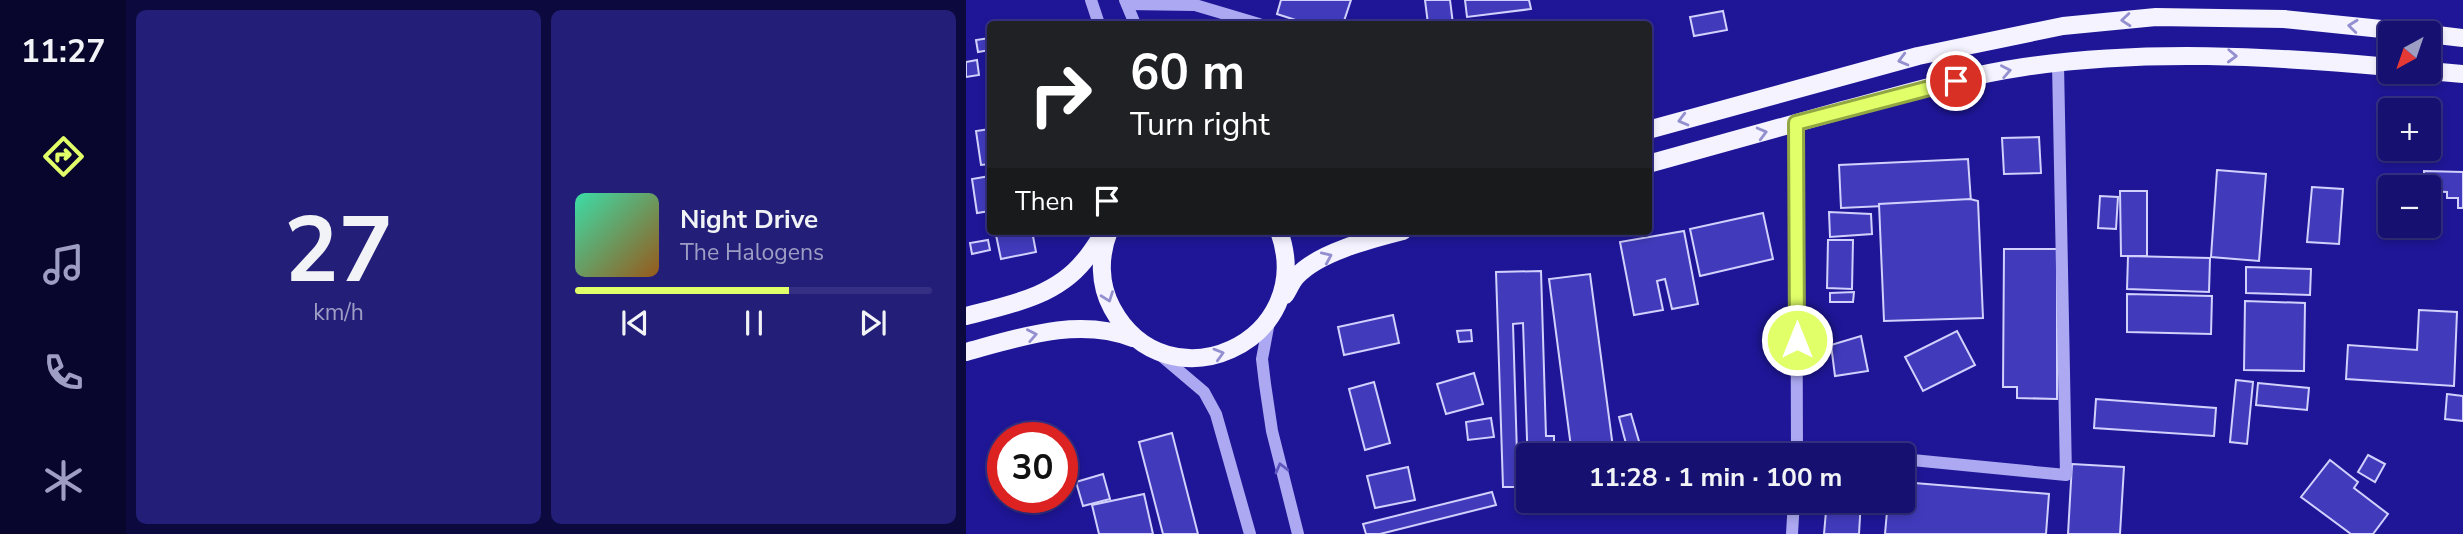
<!DOCTYPE html>
<meta charset="utf-8">
<style>
body{margin:0;font-family:"Nunito Sans",sans-serif;background:#231e78;color:#f1f3f6;height:100vh;display:flex;flex-direction:column;font-size:26px;white-space:nowrap}
*{box-sizing:border-box;margin:0}
p{font-size:23px;color:#9e9dc3}
.icon{flex:none;width:38px;height:38px;fill:none;stroke:currentColor;stroke-width:2;stroke-linecap:round;stroke-linejoin:round}
.map{position:relative;flex:1;overflow:hidden}
.drawer{display:flex;flex-direction:column;gap:10px;padding:10px;background:#0c093e;width:840px}
.drawer>*{flex:none}
.banner{position:absolute;left:21px;top:21px;width:665px;height:214px;border-radius:7px;box-shadow:0 4px 10px #0003,0 0 0 2px #353083;background:#202124;color:#fff;overflow:hidden}
.needle{width:46px;rotate:220deg}
.controls{position:absolute;left:1412px;top:21px;display:grid;gap:14px}
.controls a{display:grid;place-items:center;width:63px;height:63px;border-radius:7px;background:#161070;box-shadow:0 4px 10px #0003,0 0 0 2px #353083;font-size:35px}
.speed{position:absolute;left:21px;top:422px;display:flex;gap:14px;font-size:35px;font-weight:700;text-align:center}
.speed>*{display:grid;place-content:center;width:91px;height:91px;border-radius:50%;background:#161070;box-shadow:0 4px 10px #0003,0 0 0 2px #353083;line-height:1}
.speed .limit{border:10px solid #d22;background:#fff;color:#111}
.pin{position:absolute;display:grid;place-items:center;width:60px;height:60px;color:#fff;margin:-30px;border:4px solid #fff;border-radius:50%;box-shadow:0 2px 7px #0007}
.me{position:absolute;width:77px;margin:-38px;rotate:0deg;stroke-linejoin:round;filter:drop-shadow(0 0 5px #0008)}
.turn{display:flex;align-items:center;gap:24px;height:147px;padding:0 28px;font-size:32px}
.turn .icon{width:91px;height:91px;stroke-width:2.5}
.turn b{display:block;font-size:49px;line-height:60px}
.then{display:flex;align-items:center;height:66px;padding:0 28px;background:#0003;gap:14px;font-size:26px}
.drawer .widget{flex:1;display:flex;flex-direction:column;justify-content:center;gap:10px;min-width:0;padding:0 24px;border-radius:10px;background:#231e78}
.drawer .dial{align-items:center;gap:0}
.dial b{font-size:91px;line-height:1}
.song{display:flex;align-items:center;gap:21px}
.cover{width:84px;height:84px;border-radius:10px;background:linear-gradient(135deg,hsl(160 70% 55%),hsl(30 70% 35%))}
.played{height:7px;border-radius:4px;background:linear-gradient(90deg,#e0ff69 60%,#353083 60%)}
.keys{display:flex;justify-content:space-around;direction:ltr}
.drawer .tiles{flex:1;display:grid;gap:10px;grid-template-columns:repeat(2,1fr)}
.trip{position:absolute;left:550px;top:443px;width:399px;height:70px;border-radius:7px;background:#161070;box-shadow:0 4px 10px #0003,0 0 0 2px #353083;font-weight:700;line-height:70px;text-align:center}
main{display:flex;flex:1;min-height:0}
.menu{display:flex;flex-direction:column;width:126px;justify-content:space-around;align-items:center;background:#09062d;color:#9e9dc3}
.menu .icon{width:49px;height:49px}
.menu .selected{color:#e0ff69}
.menu b{font-size:32px;color:#f1f3f6}
.map>svg:first-child{display:block}
.building{fill:#413bbc;stroke:#d2d0fc;stroke-width:2}
.lines{fill:none;stroke-linecap:round;stroke-linejoin:round}
.minor{stroke:#aca8f1;stroke-width:12}
.major{stroke:#f4f3ff;stroke-width:18}
.oneway{stroke:#9490d0}
.oneway2{stroke:#5e58bf}
.route-casing{stroke:#92a644;stroke-width:18}
.route{stroke:#e0ff69;stroke-width:12}
</style>
<main>
<nav class="menu">
<b>11:27</b>
<svg class="icon selected" aria-label="directions" viewBox="0 0 24 24"><path d="M12 3l9 9-9 9-9-9zM9 14v-3h6M13 9l2 2-2 2"/></svg>
<svg class="icon" aria-label="music" viewBox="0 0 24 24"><path d="M9 18V5l10-2v13"/><circle cx="6" cy="18" r="3"/><circle cx="16" cy="16" r="3"/></svg>
<svg class="icon" aria-label="phone" viewBox="0 0 24 24"><path d="M5 4h4l2 5-3 2q2 4 5 5l2-3 5 2v4C11 20 4 13 5 4z"/></svg>
<svg class="icon" aria-label="climate" viewBox="0 0 24 24"><path d="M12 3v18M4 7l16 10M4 17L20 7"/></svg>
</nav>
<section class="drawer">
<div class="tiles">
<div class="widget dial"><b>27</b><p>km/h</p></div>
<div class="widget">
<div class="song"><i class="cover"></i><div><b>Night Drive</b><p>The Halogens</p></div></div>
<div class="played"></div>
<div class="keys"><svg class="icon" aria-label="previous" viewBox="0 0 24 24"><path d="M18 5L8 12l10 7zM5 5v14"/></svg><svg class="icon" aria-label="pause" viewBox="0 0 24 24"><path d="M8 5v14M16 5v14"/></svg><svg class="icon" aria-label="next" viewBox="0 0 24 24"><path d="M6 5l10 7-10 7zM19 5v14"/></svg></div>
</div>
</div>
</section>
<div class="map">
<svg width="1497" height="534" viewBox="0 0 1497 534">
<rect width="100%" height="100%" fill="#1e1696"/>
<g class="building">
<path d="M315,0h70l-8,24h-35l-31,-10z"/>
<path d="M459,0h25l3,24h-25z"/>
<path d="M499,0h64l2,9 -64,8z"/>
<path d="M757,11l4,19 -33,6 -4,-19z"/>
<path d="M24,38v12l-12,2 -2,-12z"/>
<path d="M11,60l2,15 -13,2v-15z"/>
<path d="M24,129v35l-9,1 -5,-34z"/>
<path d="M1073,137l2,36 -37,1 -2,-36z"/>
<path d="M1002,159l3,43 -130,6 -2,-43z"/>
<path d="M1251,170l49,4 -7,87 -48,-4z"/>
<path d="M1458,171l39,1v36h-5v-10h-11v-6l-18,-1v-4h-5z"/>
<path d="M24,176v35l-13,2 -5,-34z"/>
<path d="M1346,187l31,2 -4,55 -32,-2z"/>
<path d="M1154,191h27v65h-26z"/>
<path d="M1134,196l18,1 -2,32 -18,-1z"/>
<path d="M1004,199l8,2 5,117 -99,3 -5,-117z"/>
<path d="M863,212l42,2 1,20 -42,3z"/>
<path d="M797,213l10,46 -73,17 -10,-47z"/>
<path d="M52,231h14l4,21 -35,7 -5,-24z"/>
<path d="M718,231l14,73 -26,5 -7,-30 -8,2 6,29 -29,5 -14,-73z"/>
<path d="M22,240l2,10 -18,4 -2,-11z"/>
<path d="M862,240h25l-1,49 -25,-1z"/>
<path d="M1038,249h53v150l-40,-1v-11h-14z"/>
<path d="M1162,256l82,2 -1,34 -82,-3z"/>
<path d="M1280,267l65,2 -1,26 -64,-2z"/>
<path d="M575,271l5,165h8v19h-26v13l-5,-145 -10,1 5,163h-15l-7,-215z"/>
<path d="M624,274l24,181h-42l-23,-176z"/>
<path d="M888,292l-1,10h-23v-9z"/>
<path d="M1161,294l85,2 -1,38 -84,-2z"/>
<path d="M1279,301l60,2 -1,68 -60,-1z"/>
<path d="M1453,310l38,2 -3,74 -108,-7 2,-34 69,5z"/>
<path d="M427,315l6,28 -55,12 -6,-28z"/>
<path d="M505,330l1,11 -13,1 -2,-11z"/>
<path d="M991,331l18,34 -52,26 -18,-34z"/>
<path d="M895,336l7,35 -33,5 -4,-31z"/>
<path d="M508,373l9,31 -37,10 -9,-30z"/>
<path d="M1270,380l17,2 -6,62 -17,-2z"/>
<path d="M408,382l16,61 -25,7 -16,-61z"/>
<path d="M1292,383l51,5 -2,22 -51,-5z"/>
<path d="M1481,394l16,2v25l-18,-2z"/>
<path d="M1130,399l120,9 -2,28 -120,-8z"/>
<path d="M665,414l12,41h-14l-10,-38z"/>
<path d="M525,418l3,19 -26,3 -2,-18z"/>
<path d="M206,433l26,101h-35l-24,-92z"/>
<path d="M1402,455l17,9 -10,18 -17,-10z"/>
<path d="M1364,460l28,22 -4,6 34,26 -15,20h-22l-50,-37z"/>
<path d="M1106,464l52,3 -4,67h-52z"/>
<path d="M442,467l7,33 -40,8 -8,-32z"/>
<path d="M137,474l7,25 -27,7 -7,-24z"/>
<path d="M936,482l147,12 -3,40h-161l3,-34h14z"/>
<path d="M526,492l4,13 -116,29h-14l-3,-10z"/>
<path d="M178,494l9,40h-54l-7,-29z"/>
<path d="M861,500h34l-2,34h-35z"/>
</g>
<g class="lines">
<g class="minor">
<path d="M125,0l8,24"/>
<path d="M159,0l10,24"/>
<path d="M161,4l68,1 64,19"/>
<path d="M830,123l1,332"/>
<path d="M303,322l-7,37 3,25 7,47 26,103"/>
<path d="M192,353l46,39 12,22 34,120"/>
<path d="M831,449l64,6"/>
<path d="M936,459l164,16 -8,-411"/>
<path d="M826,534l2,-34"/>
</g>
<g class="major">
<path d="M1463,34l34,4"/>
<path d="M1463,71l34,3"/>
<path d="M682,130l270,-74 145,-30 93,-9 128,2 137,14"/>
<path d="M682,164c65,-18 130,-36 195,-54 60,-16 120,-34 181,-43 122,-18 245,-11 366,0"/>
<path d="M143,231c-10,25 -10,53 3,77 55,102 207,34 167,-77"/>
<path d="M319,295c4,-6 7,-14 12,-19 22,-24 75,-37 106,-45"/>
<path d="M0,316c42,-11 89,-19 118,-55 7,-8 13,-18 19,-27"/>
<path d="M0,352c55,-15 112,-35 167,-14"/>
</g>
</g>
<defs><path id="oneway-chevron" d="M-2-3.5L2.5 0L-2 3.5" fill="none" stroke-width="1.6" stroke-linecap="round" stroke-linejoin="round" transform="scale(1.75)"/></defs>
<g class="oneway">
<use href="#oneway-chevron" transform="translate(1160 20) rotate(175)"/>
<use href="#oneway-chevron" transform="translate(1387 26) rotate(-174)"/>
<use href="#oneway-chevron" transform="translate(1266 56) rotate(2)"/>
<use href="#oneway-chevron" transform="translate(937 60) rotate(165)"/>
<use href="#oneway-chevron" transform="translate(1040 71) rotate(-11)"/>
<use href="#oneway-chevron" transform="translate(717 120) rotate(165)"/>
<use href="#oneway-chevron" transform="translate(796 133) rotate(-15)"/>
<use href="#oneway-chevron" transform="translate(361 257) rotate(-24)"/>
<use href="#oneway-chevron" transform="translate(142 297) rotate(70)"/>
<use href="#oneway-chevron" transform="translate(66 335) rotate(-11)"/>
<use href="#oneway-chevron" transform="translate(253 354) rotate(-16)"/>
</g>
<use class="oneway2" href="#oneway-chevron" transform="translate(315 468) rotate(-104)"/>
<g class="lines">
<defs>
<path id="route" d="M831,340l-1,-217 160,-42"/>
</defs>
<use href="#route" class="route-casing"/>
<use href="#route" class="route"/>
</g>
</svg>
<div class="controls">
<a><svg class="needle" viewBox="-14 -14 28 28"><path d="M0-13l5 13h-10z" fill="#e53935"/><path d="M0 13l5-13h-10z" fill="#9e9dc3"/></svg></a>
<a>+</a>
<a>−</a>
</div>
<div class="speed"><div class="limit">30</div></div>
<div class="pin" style="left:990px;top:81px;background:#d93025"><svg class="icon" aria-label="arrive" viewBox="0 0 24 24"><path d="M6 21V4h12l-3 4 3 4H6"/></svg></div>
<svg class="me" style="left:831px;top:340px" viewBox="-20 -20 40 40"><circle r="17" fill="#e0ff69" stroke="#fff" stroke-width="3"/><path d="M0-11L8 9 0 5-8 9z" fill="#fff"/></svg>
<div class="trip">11:28 · 1 min · 100 m</div>
<div class="banner">
<div class="turn"><svg class="icon" aria-label="right" viewBox="0 0 24 24"><path d="M7 20v-9h11M14 6l5 5-5 5"/></svg><div><b>60 m</b>Turn right</div></div>
<div class="then">Then<svg class="icon" aria-label="arrive" viewBox="0 0 24 24"><path d="M6 21V4h12l-3 4 3 4H6"/></svg></div>
</div>
</div>
</main>
